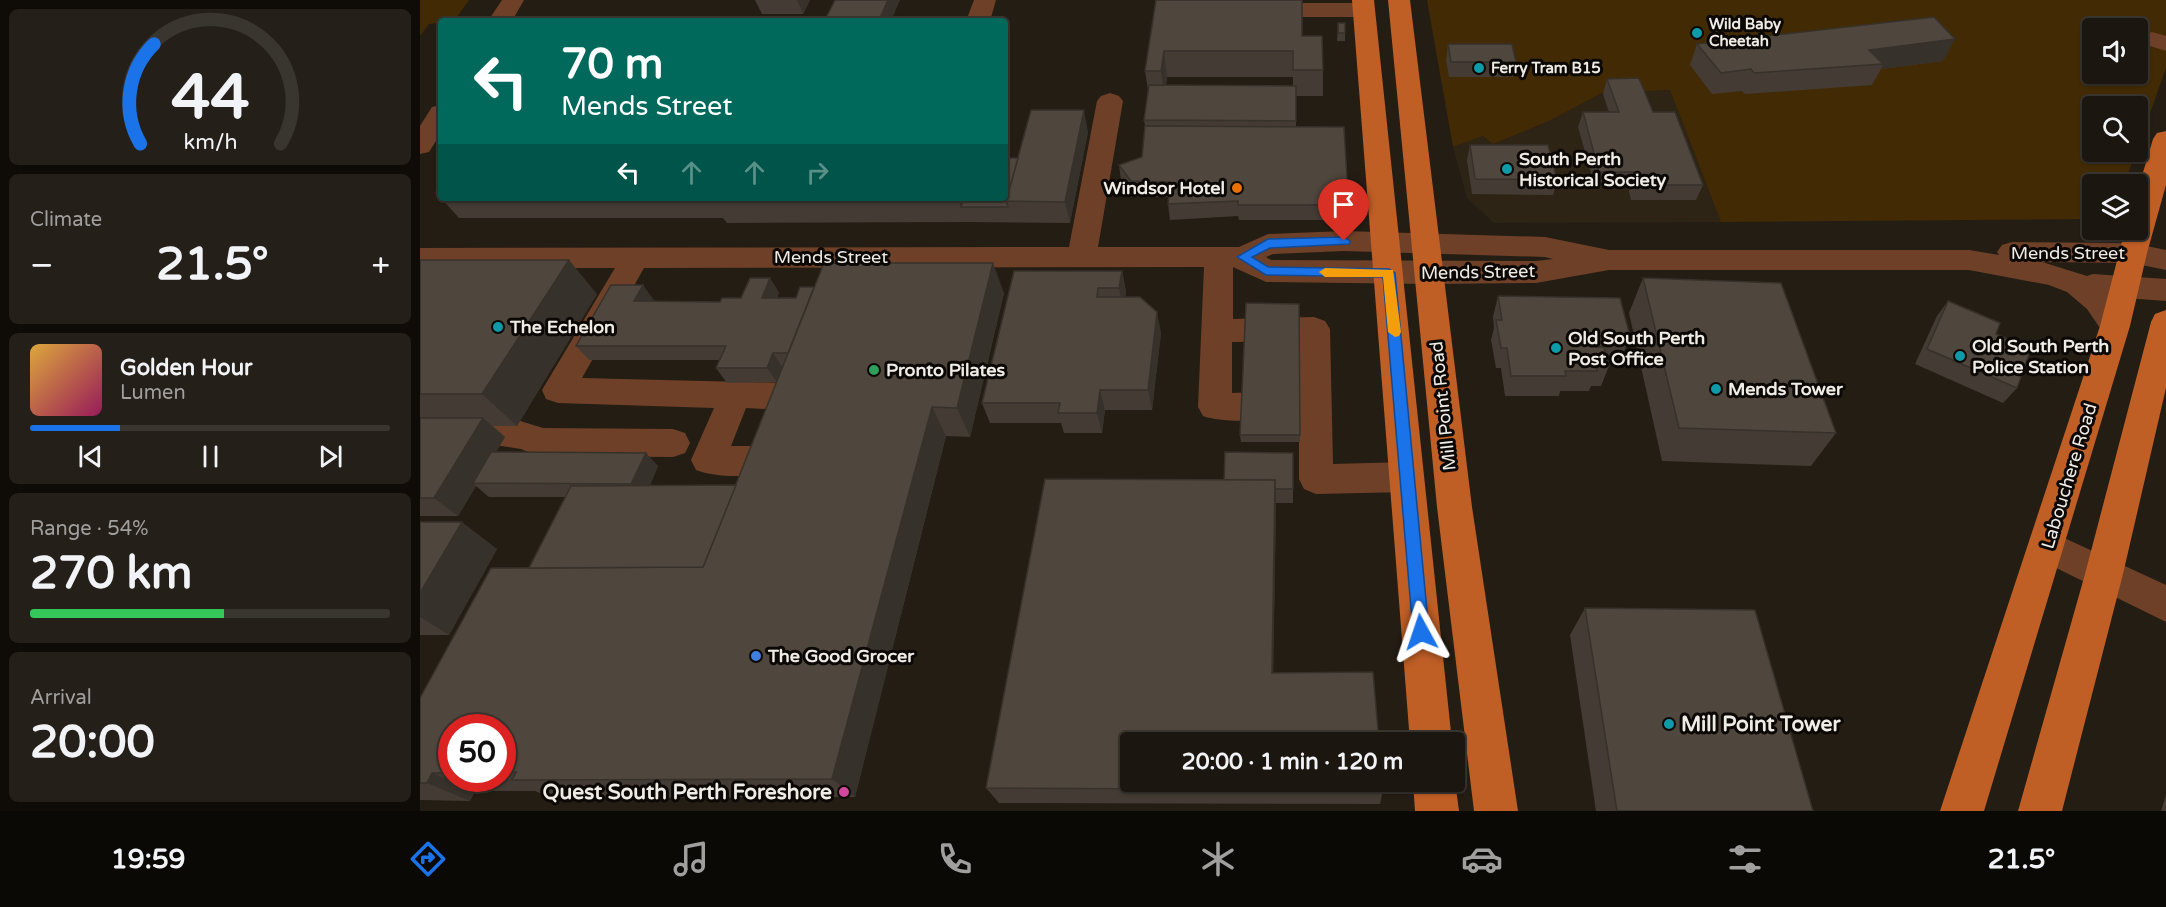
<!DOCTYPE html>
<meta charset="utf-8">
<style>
body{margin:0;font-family:"Varela Round",sans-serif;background:#241f18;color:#f1f3f6;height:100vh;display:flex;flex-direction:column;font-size:22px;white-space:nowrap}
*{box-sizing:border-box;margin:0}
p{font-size:20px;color:#a09f9e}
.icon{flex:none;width:33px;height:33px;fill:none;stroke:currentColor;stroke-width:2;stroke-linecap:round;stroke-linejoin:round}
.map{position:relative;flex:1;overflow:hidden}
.details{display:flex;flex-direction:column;gap:9px;padding:9px;background:#0f0c08;width:420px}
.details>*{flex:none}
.hud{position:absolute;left:18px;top:18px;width:570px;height:183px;border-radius:6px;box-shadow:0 2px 4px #0004,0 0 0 2px #39352f;background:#00695c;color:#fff;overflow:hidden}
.buttons{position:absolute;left:1662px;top:18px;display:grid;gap:12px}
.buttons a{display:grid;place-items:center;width:66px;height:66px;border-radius:6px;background:#1b160f;box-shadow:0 2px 4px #0004,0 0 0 2px #39352f;font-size:30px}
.speed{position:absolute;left:18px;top:714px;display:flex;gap:12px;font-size:30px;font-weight:700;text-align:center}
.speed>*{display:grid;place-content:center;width:78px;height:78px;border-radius:50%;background:#1b160f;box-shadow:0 2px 4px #0004,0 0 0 2px #39352f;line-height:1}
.speed .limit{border:9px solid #d22;background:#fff;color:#111}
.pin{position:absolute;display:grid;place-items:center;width:51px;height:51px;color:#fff;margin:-62px -26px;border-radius:50% 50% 50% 0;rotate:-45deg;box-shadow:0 0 6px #0007}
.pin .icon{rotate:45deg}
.me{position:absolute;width:66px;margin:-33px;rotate:355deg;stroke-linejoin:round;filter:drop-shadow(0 0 4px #0008)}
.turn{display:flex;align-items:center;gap:21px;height:126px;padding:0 24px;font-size:27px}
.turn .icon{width:78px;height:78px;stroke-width:2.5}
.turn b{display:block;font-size:42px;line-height:51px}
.lanes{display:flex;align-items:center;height:57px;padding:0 24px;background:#0003;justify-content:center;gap:30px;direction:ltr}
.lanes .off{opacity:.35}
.big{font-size:45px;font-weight:700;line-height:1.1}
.details .widget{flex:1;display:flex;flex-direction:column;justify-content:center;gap:9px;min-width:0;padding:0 21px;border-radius:9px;background:#241f18}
.details .dial{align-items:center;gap:0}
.dial svg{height:156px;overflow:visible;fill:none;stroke:#39352f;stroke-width:7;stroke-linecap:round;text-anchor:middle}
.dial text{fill:#f1f3f6;stroke:none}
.song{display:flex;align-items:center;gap:18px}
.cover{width:72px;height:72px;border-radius:9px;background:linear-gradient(135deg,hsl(40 70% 55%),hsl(330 70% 35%))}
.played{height:6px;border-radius:3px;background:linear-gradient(90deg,#1a73e8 25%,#39352f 25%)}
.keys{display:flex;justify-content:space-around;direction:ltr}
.heat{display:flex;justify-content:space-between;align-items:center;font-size:33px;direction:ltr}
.charge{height:9px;border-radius:4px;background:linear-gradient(90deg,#34c759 54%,#39352f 0)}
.trip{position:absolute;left:700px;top:732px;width:345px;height:60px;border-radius:6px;background:#1b160f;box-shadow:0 2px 4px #0004,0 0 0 2px #39352f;font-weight:700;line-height:60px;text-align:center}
.menu{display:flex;height:96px;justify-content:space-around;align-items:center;background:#0b0906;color:#a09f9e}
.menu .icon{width:42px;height:42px}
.menu .selected{color:#1a73e8}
.menu b{font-size:27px;color:#f1f3f6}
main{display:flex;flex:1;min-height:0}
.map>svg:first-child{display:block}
.built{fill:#2e2415}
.green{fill:#422b04;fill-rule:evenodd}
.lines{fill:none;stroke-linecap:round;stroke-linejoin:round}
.minor{fill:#6f4028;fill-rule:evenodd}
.major{fill:#bf5e25;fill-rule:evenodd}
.wall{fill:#443c34;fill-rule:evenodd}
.shaded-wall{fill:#37312b}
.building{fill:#4f463d;stroke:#37312b;stroke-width:1.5}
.route{fill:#1a73e8;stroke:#114b97;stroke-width:1.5}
.slow{fill:#f59e0b}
.culture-dot{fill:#0f9aa8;stroke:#0b0805;stroke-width:2}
.food-dot{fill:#e8710a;stroke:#0b0805;stroke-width:2}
.leisure-dot{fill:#2e9e5b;stroke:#0b0805;stroke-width:2}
.shop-dot{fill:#3f7fe0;stroke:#0b0805;stroke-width:2}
.hotel-dot{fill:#d1479c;stroke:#0b0805;stroke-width:2}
.labels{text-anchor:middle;stroke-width:6;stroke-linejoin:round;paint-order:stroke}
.far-poi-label{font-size:15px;font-weight:bold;fill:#efebe5;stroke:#0b0805;text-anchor:start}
.poi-label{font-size:18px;font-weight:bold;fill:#efebe5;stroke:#0b0805;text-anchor:start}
.street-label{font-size:18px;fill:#efebe5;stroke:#0b0805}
.near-poi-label{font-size:21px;font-weight:bold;fill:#efebe5;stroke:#0b0805;text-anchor:start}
</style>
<main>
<section class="details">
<div class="widget dial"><svg viewBox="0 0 100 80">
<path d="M14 69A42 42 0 1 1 86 69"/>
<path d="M14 69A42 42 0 0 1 21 18" stroke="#1a73e8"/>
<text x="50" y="56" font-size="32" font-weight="700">44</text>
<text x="50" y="72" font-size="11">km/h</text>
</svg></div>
<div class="widget"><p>Climate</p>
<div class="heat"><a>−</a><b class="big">21.5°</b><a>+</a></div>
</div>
<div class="widget">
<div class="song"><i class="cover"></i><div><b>Golden Hour</b><p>Lumen</p></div></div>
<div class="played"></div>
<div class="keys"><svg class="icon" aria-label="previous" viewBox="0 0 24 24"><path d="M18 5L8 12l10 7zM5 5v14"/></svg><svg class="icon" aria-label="pause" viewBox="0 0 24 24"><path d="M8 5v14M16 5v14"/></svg><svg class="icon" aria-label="next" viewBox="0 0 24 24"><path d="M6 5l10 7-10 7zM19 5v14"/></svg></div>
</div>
<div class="widget"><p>Range · 54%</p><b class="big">270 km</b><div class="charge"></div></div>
<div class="widget"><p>Arrival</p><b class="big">20:00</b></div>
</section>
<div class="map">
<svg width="1746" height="811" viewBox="0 0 1746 811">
<rect width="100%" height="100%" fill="#241d14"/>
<path class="built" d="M1250,90l51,132 -227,1 -27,-25 -14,-51 30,-11 10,8 56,-23 53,-28z"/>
<g class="green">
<path d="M0,0h49l-15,21 -25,3 -9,12z"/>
<path d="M1007,0h739v68l-28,79v-41h-46v46h44l-12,32h-32v33l-4,2 -367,3 -51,-132 -68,3 -53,28 -56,23 -10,-8 -30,11zM1672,28h46v46h-46z"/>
</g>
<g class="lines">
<g class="minor">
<path d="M82,0h22l-12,21h-24z"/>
<path d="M554,0h22l-6,21h-24z"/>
<path d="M778,0h23l7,3h136l8,2 3,5 -3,5 -8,2h-139l-22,-8z"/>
<path d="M1732,32l14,4v15l-22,-7 -4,-5 4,-5z"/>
<path d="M690,93l9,3 4,5 -25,146h141l29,-13 76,-3 201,6 64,13h360l30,5 -2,-3 5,-7 10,-3 120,1 34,7v20l-34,-7 -90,-1 45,14 6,-2 73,5v22l-54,-4 18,29 -4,8 -11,4 -11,-4 -17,-25 -20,-17 -18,-7 -80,-15h-360l-73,13 -107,1 -163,-2 -33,-15v52l81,-2 11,4 5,8 3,135 74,-2 12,5 5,10 -5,10 -12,5 -91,2 -12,-5 -5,-10v-69l-2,3c-23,8 -71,11 -94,3l-5,-9 6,-140 -560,1 -62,110 206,5 12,4 4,9 -24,64 -5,10c-22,8 -57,8 -79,0l-5,-10 23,-52 -156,-5 -12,-4 -4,-9 73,-122h-195v-20l649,-1 28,-146 4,-5zM924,251l201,6 8,2 -17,2 -265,-1 -5,-3 7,-3zM878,341l1,57 -2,-3 -12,-4 -53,2v-51zM326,408l20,1 -14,37h-21z"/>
<path d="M21,105v28l-12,19 -9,2v-28l12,-19z"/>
<path d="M81,418l16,2 26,8 130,1 12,4 5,10 -5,10 -12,4 -135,-1 -17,-7 -20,-3 -81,1v-28z"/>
<path d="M1627,530l119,55v37l-132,-65 -5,-11 5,-11z"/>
</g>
<g class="major">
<path d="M932,0h22l78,742h-42z"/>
<path d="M968,0h22l62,507 46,304h-44l-37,-304z"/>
<path d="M1746,131v54l-19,68 -17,73 -146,485h-44l160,-485 25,-96h13v-41l15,-50 4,-6z"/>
<path d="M1746,310v78l-43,186 -61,237h-44l67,-237 66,-252 4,-8z"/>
<path d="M1035,781l4,30h-44l-2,-29z"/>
</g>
</g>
<g class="wall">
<path d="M335,0h55l-7,14h-41z"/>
<path d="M415,0l56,21h-64l-1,-3z"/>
<path d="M736,0l146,36 21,34v26h-27v31l52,68 -1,16 -13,9h-95l-1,-4 -68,4 -2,-16 1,-7h-36l-12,-17 -2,-15 23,-8 3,-31 -1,-6 4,-30 -3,-19zM747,77h126v9l-127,-1z"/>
<path d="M918,23l7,10v8h-8z"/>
<path d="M1028,44l68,18 -3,15h-64l-3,-17z"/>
<path d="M1277,44l246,17 -62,8 -9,16 -127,9 -3,-3 -30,3 -22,-29z"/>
<path d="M1187,79l46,33 50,73 -7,15h-65l-3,-13h-33l-17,-60 5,-15h26l-6,-18z"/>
<path d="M668,132l-18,91 -103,-1 -240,1 -4,-5h-264l-18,-20h564l13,-40z"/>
<path d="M1050,145l87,35 -4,15 -81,-1 -5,-34z"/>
<path d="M21,185v13l-5,-6z"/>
<path d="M0,260l177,34 -80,132h-24l12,11 -9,15 162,14 -8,19h86l41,-103 -50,1 -11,-15 4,-8h-131l-13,-14 78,-46 -1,1 67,1 21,-4 29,-20 9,15 -2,5 227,-5 -34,144 -24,-1 -91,361 -304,1 -16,-7h-60l-5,10 -50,-1v-102l109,-130 36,-71h-76l-13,-11 -18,30h-38zM32,728h50v50h-50z"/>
<path d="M594,271h108l4,21 -1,5 36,36 -9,77h-47l-3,23h-38l-3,-10h-71l-8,-20z"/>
<path d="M1223,278l193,155 -25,33 -149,-5 -33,-148z"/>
<path d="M1078,296l132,40 -8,21h-15l2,9 -8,20h-10l-2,5h-29l-1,5h-54l-4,-28h-5l-5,-28 3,-12 -1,-11z"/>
<path d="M1528,301l48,33 21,54 -14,15 -88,-39 22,-48z"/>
<path d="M879,304l1,138h-59l-1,-7z"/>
<path d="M873,453v50h-17l-3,170 110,117 -3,14 -381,-1 -13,-15 238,-308z"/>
<path d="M0,522l77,27 -48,86h-29z"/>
<path d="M1165,608l228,203h-217l-26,-176z"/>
<path d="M1746,795v16h-5z"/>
</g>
<g class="shaded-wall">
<path d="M377,0h13l-7,14z"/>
<path d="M468,0h12l-9,21h-9l-2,-3z"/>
<path d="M1535,39l-12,22 -62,8 2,-5 -14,-14z"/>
<path d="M744,51l3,26 -3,20 -3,-26z"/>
<path d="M664,110l4,22 -18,91 -5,-21z"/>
<path d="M928,195l-1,16 -13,9 1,-15z"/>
<path d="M538,198h16l-13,9z"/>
<path d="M149,260l28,34 -80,132 -35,-32z"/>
<path d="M573,263l11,30 -34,144 -13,-29z"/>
<path d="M702,271l4,21 -3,17 -4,-21z"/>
<path d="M350,278l9,15 -8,20 -9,-15z"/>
<path d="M223,285l11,15 -9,16 -11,-15z"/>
<path d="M737,312l4,21 -9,77 -4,-20z"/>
<path d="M353,353l10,15 -6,14 -10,-14z"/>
<path d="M680,390l5,20 -3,23 -5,-20z"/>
<path d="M512,407l14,29 -91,361 -23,-18z"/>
<path d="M63,418l22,19 -27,46h-5l3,3 -18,30 -24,-18z"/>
<path d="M226,453l12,13 -13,31 -14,-13z"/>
<path d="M855,480l1,22 -3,190 -1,-19z"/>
<path d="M42,522l35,27 -48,86 -29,-18v-24z"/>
<path d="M12,773l43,18 -5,10 -43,-18z"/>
</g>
<g class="building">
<path d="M415,0h53l-8,18h-54z"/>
<path d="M736,0h146v36h20l1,34h-30v-19h-129l-3,20h-16z"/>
<path d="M1514,17l21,22 -86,11 14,14 -129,9 -3,-4 -30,4 -24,-29z"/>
<rect x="918" y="23" width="7" height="10"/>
<path d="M1028,44h64l4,18h-65z"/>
<path d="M1219,78l14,34h22l28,73h-66l-4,-13h-34l-16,-60h36l-12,-33z"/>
<path d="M729,85l147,1v35l-152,-1z"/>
<path d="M611,110h53l-19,92 -59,-1z"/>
<path d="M725,126l199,1 4,68 -13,10h-97v-4l-70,3 2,-22 -39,-1 -12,-16 23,-8z"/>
<path d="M1050,145h78l9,35 -82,-1z"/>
<path d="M585,158h13l-12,43 2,6h-47l3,-9h41z"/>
<path d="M21,185v7h-5z"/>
<path d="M0,260h149l-87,134h-62z"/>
<path d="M404,263h169l-36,145 -25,-1 -100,372 -320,1 4,-8h-14v-44h-50v45h-20l-5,10h-7v-85l71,-130 212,-1z"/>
<path d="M594,271h108l-3,17h-21l-1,9h43l17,15 -9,78h-48l-3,23h-39l2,-10h-78z"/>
<path d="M330,278h20l-8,20h34l4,-11h14l-26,66h-15l-6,15h-51l10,-22h-150l35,-61h32l-9,16 86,1 2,-4h19z"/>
<path d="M1223,278l138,5 55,150 -157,-5z"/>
<path d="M1078,296l122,2 10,38h-41l2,11h13l5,19h-13l1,5h-32l1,5h-55l-4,-28h-6l-5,-28h6z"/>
<path d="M1528,301l52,22 -4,11 35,15 -14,39 -90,-39z"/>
<path d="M826,303l53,1 1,131h-60z"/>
<path d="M0,418h63l-49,80h-14z"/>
<path d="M71,452l155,1 -15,31 -158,-1z"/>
<path d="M805,452l68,1v36h-18v-9h-51z"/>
<path d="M625,479l230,1 -3,193 101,-1 6,70h-248v40h252v8l-397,-2z"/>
<path d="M316,485l-33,82 -174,1 42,-82z"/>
<path d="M0,522h42l-42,71z"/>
<path d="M1165,608l170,2 58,201h-196z"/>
</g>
<path class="route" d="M924,237l6,4 -1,3 -79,4 -18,9 16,10 121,2 6,4 34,359 -2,5 -6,2 -6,-2 -2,-5 -30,-355 -117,-2 -29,-18 31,-18z"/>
<path class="slow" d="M905,268l68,2 8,62 -2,4 -4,1 -7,-5 -5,-55h-58l-6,-5z"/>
<g class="culture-dot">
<circle cx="1277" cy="33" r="6"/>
<circle cx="1059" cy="68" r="6"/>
<circle cx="1087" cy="169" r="6"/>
<circle cx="78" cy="327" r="6"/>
<circle cx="1136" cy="348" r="6"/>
<circle cx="1540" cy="356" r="6"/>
<circle cx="1296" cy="389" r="6"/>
<circle cx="1249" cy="724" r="6"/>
</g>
<circle class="food-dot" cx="817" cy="188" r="6"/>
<circle class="leisure-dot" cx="454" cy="370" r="6"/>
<circle class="shop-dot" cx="336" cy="656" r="6"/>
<circle class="hotel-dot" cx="424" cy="792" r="6"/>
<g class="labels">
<g class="far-poi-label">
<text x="1289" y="29">Wild Baby<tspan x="1289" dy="17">Cheetah</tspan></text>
<text x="1071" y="73">Ferry Tram B15</text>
</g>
<g class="poi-label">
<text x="1099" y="165">South Perth<tspan x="1099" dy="21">Historical Society</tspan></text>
<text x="805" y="194" text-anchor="end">Windsor Hotel</text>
<text x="90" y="333">The Echelon</text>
<text x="1148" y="344">Old South Perth<tspan x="1148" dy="21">Post Office</tspan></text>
<text x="1552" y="352">Old South Perth<tspan x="1552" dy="21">Police Station</tspan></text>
<text x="466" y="376">Pronto Pilates</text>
<text x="1308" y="395">Mends Tower</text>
<text x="348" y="662">The Good Grocer</text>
</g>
<g class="street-label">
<text x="1648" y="259">Mends Street</text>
<text x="411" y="263">Mends Street</text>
<text transform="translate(1058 272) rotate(-1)" y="6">Mends Street</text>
<text transform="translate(1023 406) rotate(-96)" y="6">Mill Point Road</text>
<text transform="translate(1649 476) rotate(-73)" y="6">Labouchere Road</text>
</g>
<g class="near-poi-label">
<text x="1261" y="731">Mill Point Tower</text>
<text x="412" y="799" text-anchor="end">Quest South Perth Foreshore</text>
</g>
</g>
</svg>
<div class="buttons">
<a><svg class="icon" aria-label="sound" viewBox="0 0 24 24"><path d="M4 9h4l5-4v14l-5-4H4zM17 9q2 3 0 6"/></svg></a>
<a><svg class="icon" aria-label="search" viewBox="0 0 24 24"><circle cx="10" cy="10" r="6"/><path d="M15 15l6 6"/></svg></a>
<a><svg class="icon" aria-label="layers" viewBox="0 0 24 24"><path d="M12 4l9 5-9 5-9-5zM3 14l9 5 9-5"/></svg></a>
</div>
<div class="speed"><div class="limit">50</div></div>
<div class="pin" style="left:924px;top:241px;background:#d93025"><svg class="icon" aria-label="arrive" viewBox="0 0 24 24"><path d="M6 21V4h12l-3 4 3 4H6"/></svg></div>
<svg class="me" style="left:1001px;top:632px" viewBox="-20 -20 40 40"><path d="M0-17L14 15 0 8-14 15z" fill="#1a73e8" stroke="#fff" stroke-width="4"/></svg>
<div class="trip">20:00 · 1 min · 120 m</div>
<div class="hud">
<div class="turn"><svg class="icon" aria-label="left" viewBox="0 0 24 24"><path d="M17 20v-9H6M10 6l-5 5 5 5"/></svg><div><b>70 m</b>Mends Street</div></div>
<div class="lanes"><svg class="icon" aria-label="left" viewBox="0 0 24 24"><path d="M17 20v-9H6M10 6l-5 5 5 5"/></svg><svg class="icon off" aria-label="ahead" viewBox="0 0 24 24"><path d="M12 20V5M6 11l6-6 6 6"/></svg><svg class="icon off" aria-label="ahead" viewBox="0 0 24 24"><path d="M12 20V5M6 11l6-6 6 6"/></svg><svg class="icon off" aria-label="right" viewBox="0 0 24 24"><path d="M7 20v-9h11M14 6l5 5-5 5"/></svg></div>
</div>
</div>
</main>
<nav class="menu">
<b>19:59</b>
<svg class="icon selected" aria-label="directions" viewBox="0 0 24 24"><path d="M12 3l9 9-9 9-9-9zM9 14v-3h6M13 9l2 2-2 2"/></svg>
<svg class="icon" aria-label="music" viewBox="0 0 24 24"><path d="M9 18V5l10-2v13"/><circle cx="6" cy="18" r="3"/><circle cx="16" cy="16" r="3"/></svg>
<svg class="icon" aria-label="phone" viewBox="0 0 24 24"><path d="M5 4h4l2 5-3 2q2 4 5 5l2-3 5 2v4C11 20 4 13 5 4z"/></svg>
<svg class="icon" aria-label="climate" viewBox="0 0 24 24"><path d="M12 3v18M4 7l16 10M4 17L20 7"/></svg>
<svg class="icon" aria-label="car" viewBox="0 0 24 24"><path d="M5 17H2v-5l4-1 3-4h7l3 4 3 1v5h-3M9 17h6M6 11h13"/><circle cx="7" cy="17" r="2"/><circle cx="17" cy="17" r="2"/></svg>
<svg class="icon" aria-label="filters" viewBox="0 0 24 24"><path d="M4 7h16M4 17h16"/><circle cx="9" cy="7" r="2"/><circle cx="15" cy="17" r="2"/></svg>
<b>21.5°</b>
</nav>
